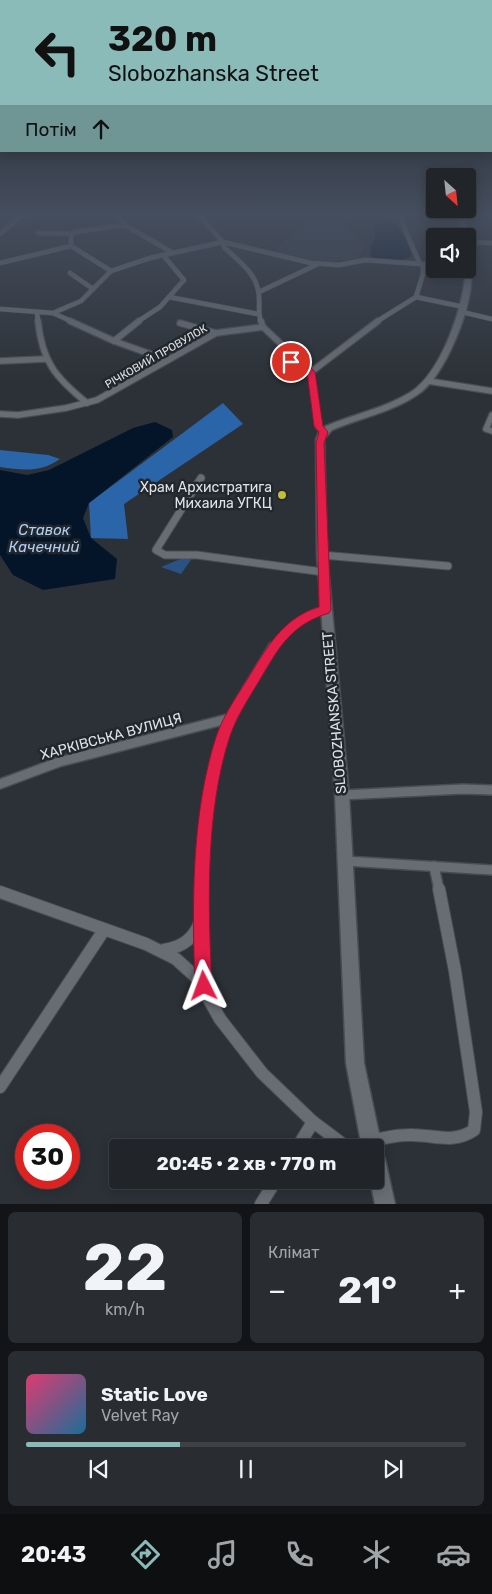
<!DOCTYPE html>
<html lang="uk">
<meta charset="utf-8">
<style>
body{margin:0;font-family:Rubik,sans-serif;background:#292d31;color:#f1f3f6;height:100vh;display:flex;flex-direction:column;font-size:19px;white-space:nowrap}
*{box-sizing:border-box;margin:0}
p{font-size:16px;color:#a2a5a8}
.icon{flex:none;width:28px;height:28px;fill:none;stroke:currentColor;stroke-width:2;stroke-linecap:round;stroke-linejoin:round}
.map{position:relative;height:1204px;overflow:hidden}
.panel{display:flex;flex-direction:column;gap:8px;padding:8px;background:#121417;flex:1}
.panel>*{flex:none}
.guide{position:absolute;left:0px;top:0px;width:492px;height:152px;box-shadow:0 2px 12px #0003,0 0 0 1px #3e4246;background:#8bbbb9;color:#111;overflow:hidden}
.needle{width:32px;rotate:153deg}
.buttons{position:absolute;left:426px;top:168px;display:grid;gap:10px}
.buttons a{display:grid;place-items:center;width:50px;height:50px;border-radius:5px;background:#212529;box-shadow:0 2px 12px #0003,0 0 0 1px #3e4246;font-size:25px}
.speed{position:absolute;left:15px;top:1124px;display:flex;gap:10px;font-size:25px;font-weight:700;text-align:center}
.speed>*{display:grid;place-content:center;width:65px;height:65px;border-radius:50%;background:#212529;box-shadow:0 2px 12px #0003,0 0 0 1px #3e4246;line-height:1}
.speed .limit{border:8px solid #d22;background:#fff;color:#111}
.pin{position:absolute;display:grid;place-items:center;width:42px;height:42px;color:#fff;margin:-21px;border:2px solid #fff;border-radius:50%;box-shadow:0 1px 5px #0007}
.me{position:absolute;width:55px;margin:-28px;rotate:357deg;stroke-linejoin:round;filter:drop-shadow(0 0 4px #0008)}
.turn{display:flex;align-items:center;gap:18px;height:105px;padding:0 25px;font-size:22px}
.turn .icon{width:65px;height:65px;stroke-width:2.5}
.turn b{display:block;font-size:35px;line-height:42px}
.then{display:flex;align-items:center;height:48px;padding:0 25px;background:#0003;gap:10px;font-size:19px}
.big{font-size:38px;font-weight:700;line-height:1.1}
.panel .card{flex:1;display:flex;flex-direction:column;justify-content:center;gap:8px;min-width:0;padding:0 18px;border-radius:8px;background:#292d31}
.panel .dial{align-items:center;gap:0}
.dial b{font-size:65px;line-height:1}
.song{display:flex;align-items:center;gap:15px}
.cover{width:60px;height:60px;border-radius:8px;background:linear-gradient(135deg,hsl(340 70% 55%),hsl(200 70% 35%))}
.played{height:5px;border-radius:2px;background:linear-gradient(90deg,#8bbbb9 35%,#3e4246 35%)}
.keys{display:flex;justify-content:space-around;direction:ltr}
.heat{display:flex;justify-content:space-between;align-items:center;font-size:28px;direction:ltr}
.panel .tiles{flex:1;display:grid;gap:8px;grid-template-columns:1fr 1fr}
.card:last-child{grid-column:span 2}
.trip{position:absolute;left:109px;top:1139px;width:275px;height:50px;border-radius:5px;background:#212529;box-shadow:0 2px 12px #0003,0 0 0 1px #3e4246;font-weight:700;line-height:50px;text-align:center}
.dock{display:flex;height:80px;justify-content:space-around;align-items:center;background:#0d0f10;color:#a2a5a8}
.dock .icon{width:35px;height:35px}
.dock .selected{color:#8bbbb9}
.dock b{font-size:22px;color:#f1f3f6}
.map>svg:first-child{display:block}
.built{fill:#323b46}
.green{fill:#2a5383}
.forest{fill:#2a65aa}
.water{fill:#04152a}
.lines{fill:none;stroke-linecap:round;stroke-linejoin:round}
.street-far4-casing{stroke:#494d52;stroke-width:5.5}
.street-far3-casing{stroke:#494d52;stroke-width:8}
.street-far2-casing{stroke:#494d52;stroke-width:9}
.street-far1-casing{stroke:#494d52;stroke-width:12}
.street-casing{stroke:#494d52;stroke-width:14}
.secondary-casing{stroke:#494d52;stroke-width:3}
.street-far4{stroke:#686d74;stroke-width:4.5}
.street-far3{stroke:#686d74;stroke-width:5.5}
.street-far2{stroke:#686d74;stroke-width:7}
.street-far1{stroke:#686d74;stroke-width:9}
.street{stroke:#686d74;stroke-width:12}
.secondary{fill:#686d74;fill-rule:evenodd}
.route{fill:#e11d48;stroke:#92132f}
.poi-dot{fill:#c6bc3c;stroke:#22272d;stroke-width:2}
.labels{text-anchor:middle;stroke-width:5;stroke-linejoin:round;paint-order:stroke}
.far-street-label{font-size:11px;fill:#dfe2e6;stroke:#22272d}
.poi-label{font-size:14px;fill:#dfe2e6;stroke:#22272d;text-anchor:end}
.street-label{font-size:14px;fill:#dfe2e6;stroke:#22272d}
.water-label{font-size:15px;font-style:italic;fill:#b0cef4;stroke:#22272d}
</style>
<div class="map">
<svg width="492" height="1204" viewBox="0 0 492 1204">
<rect width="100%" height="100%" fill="#2c3137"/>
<path class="built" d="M303,213h43l4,17 15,16 -8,13 -33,3 -51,-10 31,-29z"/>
<path class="green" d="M185,557h8l-12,17 -20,-7z"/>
<g class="forest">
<path d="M223,403l20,21 -119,80 4,35 -37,-1 -2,-35z"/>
<path d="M0,450l48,5 12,4c-20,14 -37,11 -60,8z"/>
</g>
<g class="water">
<path d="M388,218c12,8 21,24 23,38l-11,5 -25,-2 -4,-3 -1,-10 6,-8 -3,-14z"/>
<path d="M155,422l17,8 1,7 -84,66 -6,15 8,20 26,21 -2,20 -72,11 -30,-15 -13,-20v-85l27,5 22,-5 84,-42z"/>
</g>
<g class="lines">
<defs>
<g id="street-far4">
<path d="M115,213l10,12 48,28"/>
<path d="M197,213l26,29 1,5c13,13 31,25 34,43 3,11 -1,21 3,32"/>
<path d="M401,213l2,12 17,39"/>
<path d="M38,233l33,1"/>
<path d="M0,234l25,-21"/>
<path d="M468,242l24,1"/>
<path d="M71,246v-12l3,-2 51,-7"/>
<path d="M71,246l40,25"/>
<path d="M0,263l71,-17"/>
<path d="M70,273l23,16"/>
<path d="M259,292l59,-28"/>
<path d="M169,297l89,17"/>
<path d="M416,297l48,10"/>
<path d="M0,309l53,4 28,-12 30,-30 39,-13 73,-16 88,21 28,2 26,-5 70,5"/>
<path d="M37,312l1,10"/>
<path d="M462,312l30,7"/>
<path d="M53,313l20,9"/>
<path d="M137,322l23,-15 24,-27 -21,-25"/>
<path d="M376,322l40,-25 7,-23v-10"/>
</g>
<g id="street-far3">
<path d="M38,321c4,41 18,57 49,82"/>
<path d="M70,321l44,20 53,19"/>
<path d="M261,321l2,6 48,45 7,54 5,6"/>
<path d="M180,323l36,10"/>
<path d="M114,341l25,-20"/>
<path d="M0,361l45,-2"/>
<path d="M311,372l67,-51"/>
<path d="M282,375l4,-9 10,-8"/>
<path d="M428,381l64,10"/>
<path d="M0,414l18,1 48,-7 31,-8 119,-67 47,-6"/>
<path d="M492,415l-6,14 6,2"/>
</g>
<g id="street-far2">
<path d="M201,478l-45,72 9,5h32l126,17"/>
<path d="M322,555l126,11"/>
<path d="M272,649c15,-20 29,-33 53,-40"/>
</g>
<g id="street-far1">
<path d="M0,784l59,-22 172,-44"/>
<path d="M342,795l121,-6 29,1"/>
<path d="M345,861l147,9"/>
<path d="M434,866l5,24"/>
<path d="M202,890c4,-52 2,-107 22,-156 12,-30 32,-58 49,-87"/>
</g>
<g id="street">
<path d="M202,889l-1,22 3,75"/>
<path d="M0,892l146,52 30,15 21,19 23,41 42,54 50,48 36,27"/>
<path d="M164,950c18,-3 30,-11 36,-28"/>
<path d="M0,1087l104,-157"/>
<path d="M370,1141c13,-3 26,-6 39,-6 24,-1 43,10 65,-5l2,-18 -21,-141 -16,-82"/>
<path d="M297,1148l16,-26"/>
<path d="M261,1204l15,-24"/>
</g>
<g id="secondary">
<path d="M458,213h6l3,23h-6z"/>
<path d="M468,262l3,2c1,13 0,26 -3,38 -6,27 -27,78 -51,93 -25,17 -57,23 -85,35l-8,9 3,116 22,240 15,268 18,85 -2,3 5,8 10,45h-20l-5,-24h5v-32h-13l-16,-85 -11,-268 -18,-240 -1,-116 3,-7 7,-6c28,-12 59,-18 85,-34 30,-19 55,-89 54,-123h3z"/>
</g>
</defs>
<use href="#street-far4" class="street-far4-casing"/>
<use href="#street-far3" class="street-far3-casing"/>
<use href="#street-far2" class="street-far2-casing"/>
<use href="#street-far1" class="street-far1-casing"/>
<use href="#street" class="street-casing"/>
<use href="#secondary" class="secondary-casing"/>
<use href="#street-far4" class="street-far4"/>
<use href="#street-far3" class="street-far3"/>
<use href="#street-far2" class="street-far2"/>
<use href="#street-far1" class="street-far1"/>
<use href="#street" class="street"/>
<use href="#secondary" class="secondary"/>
</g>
<linearGradient id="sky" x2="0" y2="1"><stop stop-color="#181b1e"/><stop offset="0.56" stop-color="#454e5e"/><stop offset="1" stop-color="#454e5e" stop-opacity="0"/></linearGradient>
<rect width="492" height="382" fill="url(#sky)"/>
<path class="route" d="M294,356h5l16,16 8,54 5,6 -4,11 7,167 -2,3c-36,11 -49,32 -67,63 -11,19 -25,39 -32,60 -25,76 -22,171 -18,250l-2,6 -6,3 -6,-3 -3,-6c-3,-81 -4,-171 21,-249 8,-24 24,-45 37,-67 17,-28 33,-53 66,-63l-3,-164 3,-11 -5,-6 -7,-54 -11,-10 -7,1v-3z"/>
<circle class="poi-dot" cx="282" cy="495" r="5"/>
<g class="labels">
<g class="far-street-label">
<text transform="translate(156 356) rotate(-30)" y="4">РІЧКОВИЙ ПРОВУЛОК</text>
</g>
<g class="poi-label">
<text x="272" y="492">Храм Архистратига<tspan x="272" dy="16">Михаила УГКЦ</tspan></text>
</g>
<g class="street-label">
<text transform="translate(334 713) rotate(-95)" y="5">SLOBOZHANSKA STREET</text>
<text transform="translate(111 736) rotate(-15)" y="5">ХАРКІВСЬКА ВУЛИЦЯ</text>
</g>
<g class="water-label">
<text x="44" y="535">Ставок<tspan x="44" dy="17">Качечний</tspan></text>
</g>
</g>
</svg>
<div class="buttons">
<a><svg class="needle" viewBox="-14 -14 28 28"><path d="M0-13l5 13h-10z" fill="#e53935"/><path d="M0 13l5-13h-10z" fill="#a2a5a8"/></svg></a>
<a><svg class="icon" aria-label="sound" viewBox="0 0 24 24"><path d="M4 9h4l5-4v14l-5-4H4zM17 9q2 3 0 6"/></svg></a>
</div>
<div class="speed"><div class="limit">30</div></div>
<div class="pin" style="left:291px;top:362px;background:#d93025"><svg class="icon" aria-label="arrive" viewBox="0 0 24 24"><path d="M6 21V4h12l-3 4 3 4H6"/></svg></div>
<svg class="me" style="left:204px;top:986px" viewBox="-20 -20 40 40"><path d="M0-17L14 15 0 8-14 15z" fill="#e11d48" stroke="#fff" stroke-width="4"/></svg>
<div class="trip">20:45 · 2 хв · 770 m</div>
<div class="guide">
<div class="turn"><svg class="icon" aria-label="left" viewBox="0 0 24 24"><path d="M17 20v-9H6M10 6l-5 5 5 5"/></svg><div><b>320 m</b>Slobozhanska Street</div></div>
<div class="then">Потім<svg class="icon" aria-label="ahead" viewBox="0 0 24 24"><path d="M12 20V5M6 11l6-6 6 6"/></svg></div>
</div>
</div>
<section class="panel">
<div class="tiles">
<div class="card dial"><b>22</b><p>km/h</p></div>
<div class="card"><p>Клімат</p>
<div class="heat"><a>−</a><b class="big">21°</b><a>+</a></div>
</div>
<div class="card">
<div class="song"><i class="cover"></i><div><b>Static Love</b><p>Velvet Ray</p></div></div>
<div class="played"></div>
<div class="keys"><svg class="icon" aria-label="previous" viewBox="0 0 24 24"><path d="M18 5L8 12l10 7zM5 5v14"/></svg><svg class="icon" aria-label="pause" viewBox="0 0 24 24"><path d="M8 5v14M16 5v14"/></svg><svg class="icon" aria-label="next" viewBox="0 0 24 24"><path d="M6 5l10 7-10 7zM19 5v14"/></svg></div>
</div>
</div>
</section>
<nav class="dock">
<b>20:43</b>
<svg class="icon selected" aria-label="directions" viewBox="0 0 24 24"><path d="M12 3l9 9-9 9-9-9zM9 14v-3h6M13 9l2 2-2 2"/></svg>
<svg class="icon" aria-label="music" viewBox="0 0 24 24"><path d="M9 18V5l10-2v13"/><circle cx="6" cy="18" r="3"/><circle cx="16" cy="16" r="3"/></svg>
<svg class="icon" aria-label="phone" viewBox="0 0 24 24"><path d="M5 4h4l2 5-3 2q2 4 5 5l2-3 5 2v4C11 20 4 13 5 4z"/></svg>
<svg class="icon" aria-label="climate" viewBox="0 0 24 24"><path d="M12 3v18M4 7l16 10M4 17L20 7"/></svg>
<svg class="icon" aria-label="car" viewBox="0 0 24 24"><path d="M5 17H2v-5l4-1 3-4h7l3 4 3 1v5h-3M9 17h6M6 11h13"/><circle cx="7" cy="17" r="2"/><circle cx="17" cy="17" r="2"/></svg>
</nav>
